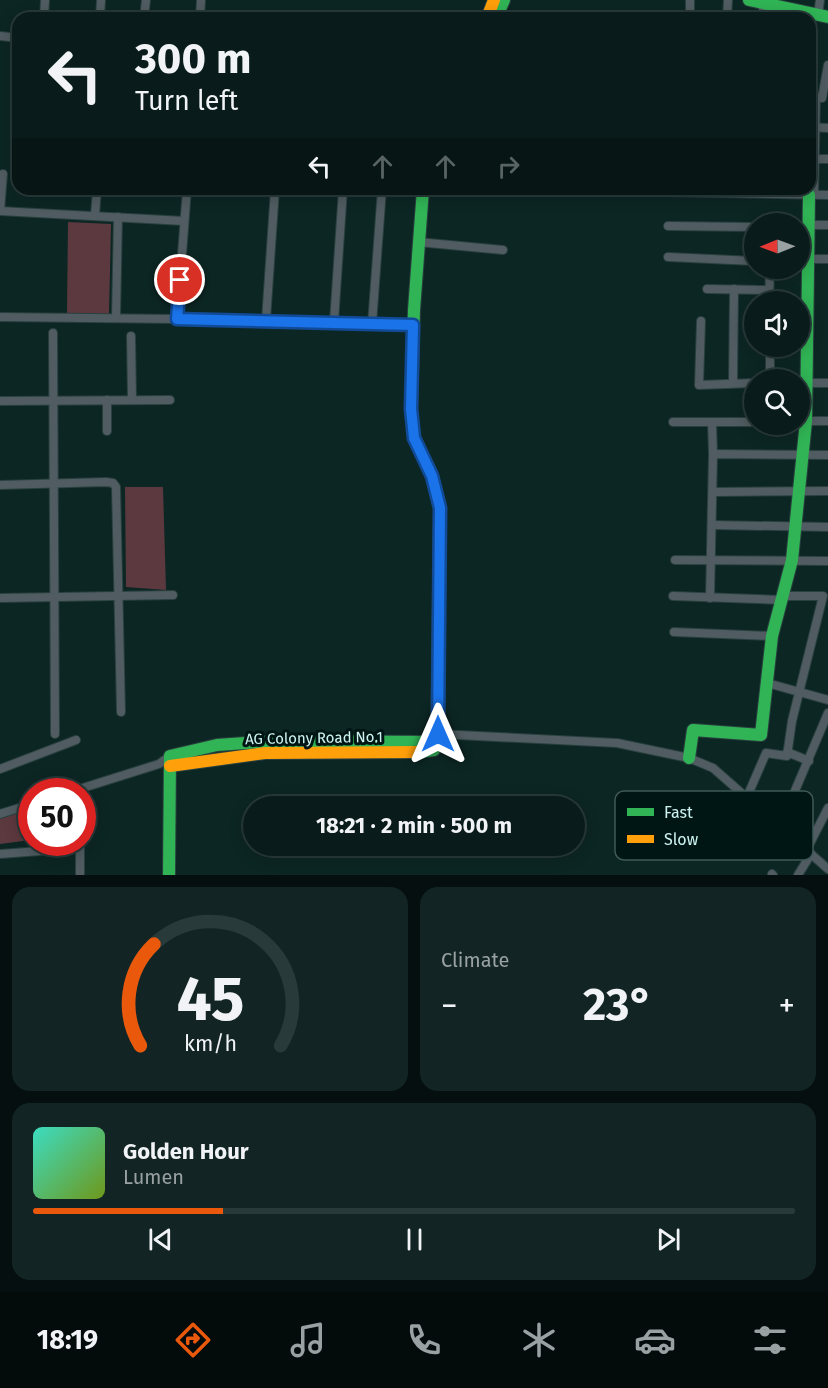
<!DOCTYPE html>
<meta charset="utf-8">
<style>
body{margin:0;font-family:"Fira Sans",sans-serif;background:#122524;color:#f1f3f6;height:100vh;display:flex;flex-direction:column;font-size:22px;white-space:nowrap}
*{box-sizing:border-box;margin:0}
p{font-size:20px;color:#99a1a3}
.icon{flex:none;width:33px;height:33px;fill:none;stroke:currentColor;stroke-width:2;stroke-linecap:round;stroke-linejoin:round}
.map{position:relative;height:875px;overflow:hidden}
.sheet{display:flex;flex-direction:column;gap:12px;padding:12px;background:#050f0f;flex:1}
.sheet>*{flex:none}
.guide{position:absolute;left:12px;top:12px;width:804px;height:183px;border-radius:18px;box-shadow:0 3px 15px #0003,0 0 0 2px #293a3a;background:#091c1b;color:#f1f3f6;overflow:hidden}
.needle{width:39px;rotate:269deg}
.fabs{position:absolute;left:744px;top:213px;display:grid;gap:12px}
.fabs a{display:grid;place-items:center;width:66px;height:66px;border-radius:50%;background:#091c1b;box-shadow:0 3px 15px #0003,0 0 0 2px #293a3a;font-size:30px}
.speed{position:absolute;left:18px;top:778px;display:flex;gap:12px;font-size:30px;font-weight:700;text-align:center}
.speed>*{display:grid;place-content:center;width:78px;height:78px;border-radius:50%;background:#091c1b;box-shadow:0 3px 15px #0003,0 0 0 2px #293a3a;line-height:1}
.speed .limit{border:9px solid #d22;background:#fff;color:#111}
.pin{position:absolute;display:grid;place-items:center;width:51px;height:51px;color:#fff;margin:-26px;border:3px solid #fff;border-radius:50%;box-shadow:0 2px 6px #0007}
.me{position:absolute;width:66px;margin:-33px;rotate:0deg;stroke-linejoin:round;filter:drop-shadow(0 0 4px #0008)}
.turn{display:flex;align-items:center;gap:21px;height:126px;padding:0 24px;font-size:27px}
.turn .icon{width:78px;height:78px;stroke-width:2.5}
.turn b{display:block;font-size:42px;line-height:51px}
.lanes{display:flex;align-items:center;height:57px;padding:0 24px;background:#0003;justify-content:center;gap:30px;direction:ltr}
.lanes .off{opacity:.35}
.big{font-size:45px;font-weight:700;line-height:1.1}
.sheet .card{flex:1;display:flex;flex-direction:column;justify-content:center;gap:9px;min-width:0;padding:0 21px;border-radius:18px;background:#122524}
.sheet .dial{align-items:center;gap:0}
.dial svg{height:156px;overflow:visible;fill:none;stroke:#293a3a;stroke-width:7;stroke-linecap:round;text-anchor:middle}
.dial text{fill:#f1f3f6;stroke:none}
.song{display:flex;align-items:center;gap:18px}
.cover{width:72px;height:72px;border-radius:9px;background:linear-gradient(135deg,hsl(170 70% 55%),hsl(80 70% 35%))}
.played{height:6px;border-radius:3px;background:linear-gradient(90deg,#ea580c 25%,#293a3a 25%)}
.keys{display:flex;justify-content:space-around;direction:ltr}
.heat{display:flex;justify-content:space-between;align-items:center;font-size:33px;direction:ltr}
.sheet .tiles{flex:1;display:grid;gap:12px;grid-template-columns:1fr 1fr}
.card:last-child{grid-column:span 2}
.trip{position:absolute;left:243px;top:796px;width:342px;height:60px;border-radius:30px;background:#091c1b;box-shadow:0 3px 15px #0003,0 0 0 2px #293a3a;font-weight:700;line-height:60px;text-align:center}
.tab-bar{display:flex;height:96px;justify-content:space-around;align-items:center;background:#040b0b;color:#99a1a3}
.tab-bar .icon{width:42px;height:42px}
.tab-bar .selected{color:#ea580c}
.tab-bar b{font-size:27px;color:#f1f3f6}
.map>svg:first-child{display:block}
.green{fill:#5c393e}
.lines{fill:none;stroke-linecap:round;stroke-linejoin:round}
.street-casing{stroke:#29403f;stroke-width:10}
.fast-casing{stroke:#29403f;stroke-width:14}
.slow-casing{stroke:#29403f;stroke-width:14}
.street{stroke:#505c61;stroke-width:8}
.fast{stroke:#30b455;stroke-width:12}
.slow{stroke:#ff9f0a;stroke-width:12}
.route-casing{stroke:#114b97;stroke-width:15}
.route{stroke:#1a73e8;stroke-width:10}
.labels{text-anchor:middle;stroke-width:6;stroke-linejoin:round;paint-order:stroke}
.street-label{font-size:15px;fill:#cef4f1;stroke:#001615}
.key{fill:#001615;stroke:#3e5957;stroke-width:1.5}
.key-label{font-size:16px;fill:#cef4f1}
</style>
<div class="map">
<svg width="828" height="875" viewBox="0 0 828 875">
<rect width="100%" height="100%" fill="#0c2624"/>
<g class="green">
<path d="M68,222l43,2 -2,90h-42z"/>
<path d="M125,487h38l3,103 -40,-3z"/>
<path d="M31,807v33l-31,4v-27z"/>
</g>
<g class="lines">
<defs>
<g id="street">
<path d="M818,15l2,-15"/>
<path d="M44,18l1,-18"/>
<path d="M100,18l1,-18"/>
<path d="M144,18l2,-18"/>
<path d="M200,18l1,-18"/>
<path d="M690,18v-18"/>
<path d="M727,18l1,-18"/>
<path d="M763,18v-15"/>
<path d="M0,36l18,2"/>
<path d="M822,98l6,-33"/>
<path d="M810,127l18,1"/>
<path d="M810,159h18"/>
<path d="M670,192l158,3"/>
<path d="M814,195l2,-98"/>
<path d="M0,211l184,10"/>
<path d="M0,211l3,-37"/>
<path d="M95,215l2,-26"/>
<path d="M809,225h19"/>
<path d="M668,226l86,1"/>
<path d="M418,242l85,8"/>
<path d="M668,257l86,4"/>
<path d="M809,259h19"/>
<path d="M707,289l62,1"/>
<path d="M769,302l1,-34"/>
<path d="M0,317l177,2 10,-130"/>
<path d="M116,318l2,-101"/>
<path d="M177,319l236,6"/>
<path d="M266,320l9,-131"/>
<path d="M701,321l-2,64 55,-2"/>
<path d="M334,322l9,-133"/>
<path d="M372,324l10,-135"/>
<path d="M53,333l2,401"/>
<path d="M131,336l1,64"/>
<path d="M770,346v34"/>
<path d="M733,383l1,-94"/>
<path d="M800,383h28"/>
<path d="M0,401l170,-1"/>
<path d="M800,421h28"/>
<path d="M673,422h81"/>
<path d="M712,422l1,32"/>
<path d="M107,431v-31"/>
<path d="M0,485l106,-3 7,1 3,4 5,225"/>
<path d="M713,492l115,-1"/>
<path d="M712,525l116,2"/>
<path d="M675,560l153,1"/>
<path d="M673,596l108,4"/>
<path d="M0,598l173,-3"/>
<path d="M710,598l3,-144 115,1"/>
<path d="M674,632l98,4"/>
<path d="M767,683l61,17"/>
<path d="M438,734l179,9 72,15 24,10 115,101"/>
<path d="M787,752l22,9"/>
<path d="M0,769l76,-29"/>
<path d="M70,792l89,-28 11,-8"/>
<path d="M747,797l19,-44 21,3 5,-35 31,-125h-40"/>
<path d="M0,814l32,-10"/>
<path d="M780,826l48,-113"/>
<path d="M80,843v32"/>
<path d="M806,851l22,-43"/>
<path d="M0,854l80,-6"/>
<path d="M772,874l1,1"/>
<path d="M798,875l13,-21"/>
</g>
<g id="fast">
<path d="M749,0l79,17"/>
<path d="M496,18l8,-18"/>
<path d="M419,752l15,-2 3,-8 3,-234 -8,-32 -18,-39 -3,-28 3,-99 9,-121"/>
<path d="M689,758l4,-28 68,5 11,-99 20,-76 14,-139 3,-226"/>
<path d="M169,875l1,-119 47,-11 59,-4 161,1"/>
</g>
<g id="slow">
<path d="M487,18l7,-18"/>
<path d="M170,766l95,-13 154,-1"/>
</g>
</defs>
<use href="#street" class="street-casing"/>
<use href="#fast" class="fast-casing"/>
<use href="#slow" class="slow-casing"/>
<use href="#street" class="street"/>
<use href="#fast" class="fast"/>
<use href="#slow" class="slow"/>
</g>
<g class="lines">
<defs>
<path id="route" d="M180,280l-3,39 236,6 -2,84 3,29 18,38 8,32 -2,226"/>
</defs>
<use href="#route" class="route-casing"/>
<use href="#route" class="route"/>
</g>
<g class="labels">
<g class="street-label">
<text transform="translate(314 738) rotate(-1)" y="5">AG Colony Road No.1</text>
</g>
</g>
<rect x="615" y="791" width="198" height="69" rx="9" class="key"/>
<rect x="627" y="808" width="27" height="8" fill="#30b455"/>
<rect x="627" y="835" width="27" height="8" fill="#ff9f0a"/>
<g class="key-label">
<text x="664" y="818">Fast</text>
<text x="664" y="845">Slow</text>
</g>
</svg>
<div class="fabs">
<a><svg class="needle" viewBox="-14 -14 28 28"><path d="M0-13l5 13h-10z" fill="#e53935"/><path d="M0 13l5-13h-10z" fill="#99a1a3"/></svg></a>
<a><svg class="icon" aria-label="sound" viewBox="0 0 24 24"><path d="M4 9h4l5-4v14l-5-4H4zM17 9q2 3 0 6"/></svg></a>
<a><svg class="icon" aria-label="search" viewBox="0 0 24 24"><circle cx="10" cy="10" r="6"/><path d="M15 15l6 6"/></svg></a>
</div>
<div class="speed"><div class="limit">50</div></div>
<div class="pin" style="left:180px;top:280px;background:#d93025"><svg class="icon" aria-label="arrive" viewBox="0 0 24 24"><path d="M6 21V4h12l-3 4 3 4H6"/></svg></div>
<svg class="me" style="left:438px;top:734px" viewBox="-20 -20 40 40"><path d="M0-17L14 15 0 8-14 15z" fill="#1a73e8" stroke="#fff" stroke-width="4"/></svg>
<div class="trip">18:21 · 2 min · 500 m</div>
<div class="guide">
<div class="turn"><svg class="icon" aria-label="left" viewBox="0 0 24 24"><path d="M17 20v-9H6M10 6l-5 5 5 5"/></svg><div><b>300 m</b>Turn left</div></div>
<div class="lanes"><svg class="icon" aria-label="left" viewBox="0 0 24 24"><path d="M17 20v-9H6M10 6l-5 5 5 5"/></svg><svg class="icon off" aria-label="ahead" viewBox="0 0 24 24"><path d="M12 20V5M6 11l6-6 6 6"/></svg><svg class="icon off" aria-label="ahead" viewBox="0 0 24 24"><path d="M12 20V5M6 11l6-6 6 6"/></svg><svg class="icon off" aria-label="right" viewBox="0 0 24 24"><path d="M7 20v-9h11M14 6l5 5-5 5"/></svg></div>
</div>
</div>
<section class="sheet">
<div class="tiles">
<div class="card dial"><svg viewBox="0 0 100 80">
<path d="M14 69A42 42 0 1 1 86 69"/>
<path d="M14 69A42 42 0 0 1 21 17" stroke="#ea580c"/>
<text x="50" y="56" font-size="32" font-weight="700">45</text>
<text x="50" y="72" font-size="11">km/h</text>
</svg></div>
<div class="card"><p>Climate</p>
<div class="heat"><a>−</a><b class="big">23°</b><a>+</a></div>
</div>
<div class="card">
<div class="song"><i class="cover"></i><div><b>Golden Hour</b><p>Lumen</p></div></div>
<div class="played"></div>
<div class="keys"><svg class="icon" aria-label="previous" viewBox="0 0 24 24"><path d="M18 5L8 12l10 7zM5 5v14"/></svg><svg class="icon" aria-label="pause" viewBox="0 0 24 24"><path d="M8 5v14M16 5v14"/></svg><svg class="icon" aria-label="next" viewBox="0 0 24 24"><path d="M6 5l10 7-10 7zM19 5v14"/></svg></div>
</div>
</div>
</section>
<nav class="tab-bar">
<b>18:19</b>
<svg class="icon selected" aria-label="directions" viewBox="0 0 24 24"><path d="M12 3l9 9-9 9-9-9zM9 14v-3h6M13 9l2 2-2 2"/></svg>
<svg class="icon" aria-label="music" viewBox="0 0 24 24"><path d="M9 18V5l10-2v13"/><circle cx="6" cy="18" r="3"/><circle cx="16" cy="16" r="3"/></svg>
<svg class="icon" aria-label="phone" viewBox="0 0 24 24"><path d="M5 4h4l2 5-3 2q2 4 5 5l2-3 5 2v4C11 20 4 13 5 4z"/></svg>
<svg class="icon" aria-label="climate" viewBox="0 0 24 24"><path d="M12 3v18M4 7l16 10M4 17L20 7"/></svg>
<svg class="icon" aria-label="car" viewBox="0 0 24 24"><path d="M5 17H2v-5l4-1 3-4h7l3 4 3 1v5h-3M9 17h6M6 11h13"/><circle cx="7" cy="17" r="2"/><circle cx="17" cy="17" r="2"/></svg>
<svg class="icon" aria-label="filters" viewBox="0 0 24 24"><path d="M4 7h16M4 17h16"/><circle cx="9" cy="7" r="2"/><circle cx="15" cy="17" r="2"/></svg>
</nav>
